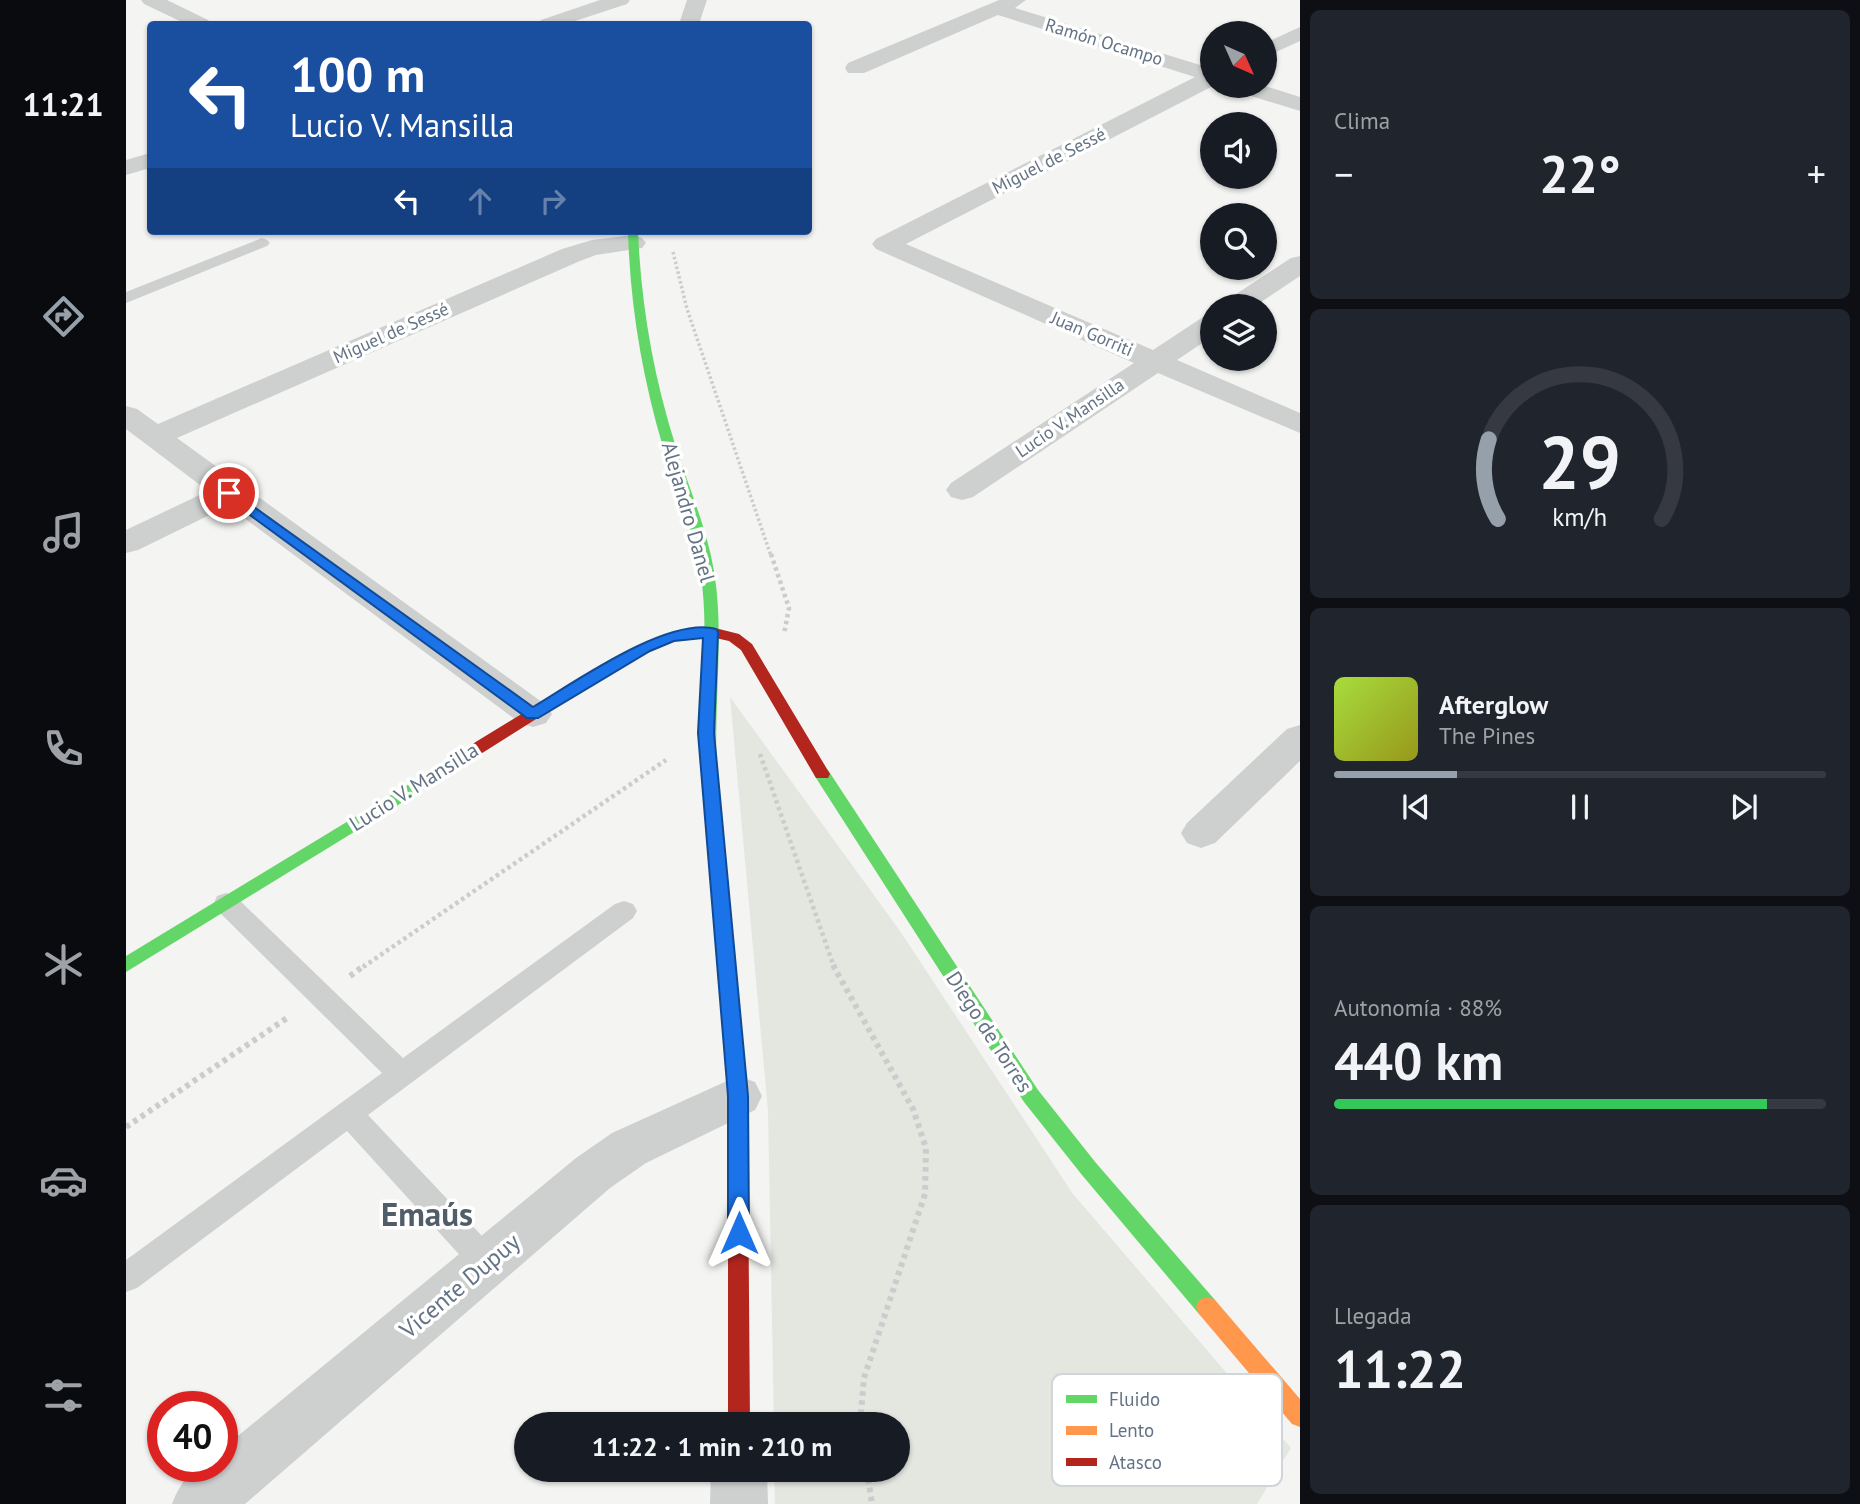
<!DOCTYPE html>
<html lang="es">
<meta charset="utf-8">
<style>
body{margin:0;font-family:"PT Sans",sans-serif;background:#20242c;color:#f1f3f6;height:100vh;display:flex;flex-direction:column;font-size:26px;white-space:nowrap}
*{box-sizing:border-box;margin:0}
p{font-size:23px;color:#9ea1a6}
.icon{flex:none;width:38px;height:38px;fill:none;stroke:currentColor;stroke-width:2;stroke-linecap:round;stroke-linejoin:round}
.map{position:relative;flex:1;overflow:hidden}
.sheet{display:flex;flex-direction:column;gap:10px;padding:10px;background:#0d0f14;width:560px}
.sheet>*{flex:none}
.guide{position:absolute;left:21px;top:21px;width:665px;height:214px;border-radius:7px;box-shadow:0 2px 5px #0004;background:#1a4fa0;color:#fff;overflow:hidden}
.needle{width:46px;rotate:135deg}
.fabs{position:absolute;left:1074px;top:21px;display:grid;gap:14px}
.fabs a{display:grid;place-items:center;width:77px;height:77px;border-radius:50%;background:#171b24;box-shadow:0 2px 5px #0004;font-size:35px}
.speed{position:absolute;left:21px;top:1391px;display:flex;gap:14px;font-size:35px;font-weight:700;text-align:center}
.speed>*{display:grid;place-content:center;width:91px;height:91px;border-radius:50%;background:#171b24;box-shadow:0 2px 5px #0004;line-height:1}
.speed .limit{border:10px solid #d22;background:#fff;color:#111}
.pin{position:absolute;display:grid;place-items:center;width:60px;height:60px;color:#fff;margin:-30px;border:4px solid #fff;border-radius:50%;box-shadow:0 2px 7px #0007}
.me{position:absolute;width:77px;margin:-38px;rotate:0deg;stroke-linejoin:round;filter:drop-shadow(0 0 5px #0008)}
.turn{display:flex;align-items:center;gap:24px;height:147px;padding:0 28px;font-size:32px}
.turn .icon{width:91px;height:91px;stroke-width:2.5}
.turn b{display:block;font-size:49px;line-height:60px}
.lanes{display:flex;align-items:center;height:66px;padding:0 28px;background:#0003;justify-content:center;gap:35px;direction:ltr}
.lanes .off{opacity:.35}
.big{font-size:52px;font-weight:700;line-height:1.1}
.sheet .tile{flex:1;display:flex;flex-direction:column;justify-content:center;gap:10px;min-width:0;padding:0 24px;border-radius:10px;background:#20242c}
.sheet .dial{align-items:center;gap:0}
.dial svg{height:182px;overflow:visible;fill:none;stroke:#363941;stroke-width:7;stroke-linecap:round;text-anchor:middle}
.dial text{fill:#f1f3f6;stroke:none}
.song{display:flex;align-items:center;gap:21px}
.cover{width:84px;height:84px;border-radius:10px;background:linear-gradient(135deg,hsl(80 70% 55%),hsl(60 70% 35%))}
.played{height:7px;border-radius:4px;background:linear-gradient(90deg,#96a0aa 25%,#363941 25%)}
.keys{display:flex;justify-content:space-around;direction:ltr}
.heat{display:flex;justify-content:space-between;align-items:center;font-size:38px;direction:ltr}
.charge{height:10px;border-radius:5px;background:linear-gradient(90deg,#34c759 88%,#363941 0)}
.trip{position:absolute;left:388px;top:1412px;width:396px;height:70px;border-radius:35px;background:#171b24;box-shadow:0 2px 5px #0004;font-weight:700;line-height:70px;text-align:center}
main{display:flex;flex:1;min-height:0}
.tabs{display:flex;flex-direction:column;width:126px;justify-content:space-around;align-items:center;background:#090b0e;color:#9ea1a6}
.tabs .icon{width:49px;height:49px}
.tabs .on{color:#96a0aa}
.tabs b{font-size:32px;color:#f1f3f6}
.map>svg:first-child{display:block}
.green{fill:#e3e7e0}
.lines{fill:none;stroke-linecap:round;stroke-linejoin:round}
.path-far2{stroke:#cbcccc;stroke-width:3.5;stroke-dasharray:2.5 2.5;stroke-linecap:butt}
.path-far1{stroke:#cbcccc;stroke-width:4.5;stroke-dasharray:3.5 3.5;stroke-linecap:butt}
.path{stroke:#cbcccc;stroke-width:6;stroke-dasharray:4.5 4.5;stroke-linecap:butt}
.lane{fill:#cecfcf;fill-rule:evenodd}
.street{fill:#cecfcf;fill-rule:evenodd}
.fast{fill:#63d668;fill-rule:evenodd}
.slow{fill:#ff974d;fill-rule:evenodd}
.jam{fill:#b3261e;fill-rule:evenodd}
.route{fill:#1a73e8;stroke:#114b97;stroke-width:2}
.labels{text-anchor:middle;stroke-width:7;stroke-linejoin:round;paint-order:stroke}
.far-street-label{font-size:18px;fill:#637384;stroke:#fff}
.street-label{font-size:21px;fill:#637384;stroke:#fff}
.near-street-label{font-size:24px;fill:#637384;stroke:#fff}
.near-district-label{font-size:33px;font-weight:bold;fill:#515d68;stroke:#fff}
.key{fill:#fff;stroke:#d0d5da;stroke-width:2}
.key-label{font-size:19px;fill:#637384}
</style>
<main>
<nav class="tabs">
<b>11:21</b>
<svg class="icon on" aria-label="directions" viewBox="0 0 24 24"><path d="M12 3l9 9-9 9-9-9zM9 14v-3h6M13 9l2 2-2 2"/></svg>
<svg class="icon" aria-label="music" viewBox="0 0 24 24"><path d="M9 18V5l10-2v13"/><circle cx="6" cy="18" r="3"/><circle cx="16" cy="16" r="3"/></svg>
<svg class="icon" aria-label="phone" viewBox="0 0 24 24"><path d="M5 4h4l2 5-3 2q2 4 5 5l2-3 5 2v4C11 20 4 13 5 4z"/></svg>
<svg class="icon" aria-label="climate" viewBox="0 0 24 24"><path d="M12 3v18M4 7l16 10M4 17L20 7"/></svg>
<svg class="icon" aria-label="car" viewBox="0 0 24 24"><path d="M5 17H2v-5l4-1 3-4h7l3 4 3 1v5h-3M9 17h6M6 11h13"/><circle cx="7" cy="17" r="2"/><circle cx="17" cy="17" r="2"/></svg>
<svg class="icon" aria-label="filters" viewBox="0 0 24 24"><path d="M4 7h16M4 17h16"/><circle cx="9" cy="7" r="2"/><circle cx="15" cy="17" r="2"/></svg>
</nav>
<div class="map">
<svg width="1174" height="1504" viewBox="0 0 1174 1504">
<rect width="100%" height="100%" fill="#f4f4f2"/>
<path class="green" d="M604,697l170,234 173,263 218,254 -34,56h-482l-1,-34h124v-46h-124l-6,-313z"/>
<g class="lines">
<path class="path-far2" d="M547,252l14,57 84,247"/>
<g class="path-far1">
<path d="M645,554l18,54 -5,26"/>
<path d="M634,754l74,213"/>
<path d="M237,967l303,-207"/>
</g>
<g class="path">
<path d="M707,965l80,144 13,39 -1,46 -61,184 -4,46"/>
<path d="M224,976l15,-11"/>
<path d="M0,1127l164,-111"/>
<path d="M741,1470l5,34"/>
</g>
<g class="lane">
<path d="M136,238l5,2 3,3 -3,3 -141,57v-11z"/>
<path d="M100,893l9,3 168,162 212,-154 9,-3 9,3 4,7 -4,7 -265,197 130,138 4,10 -4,10 -11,4 -11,-4 -129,-142 -210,157 -11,4v-32l256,-187 -165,-163 -3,-7 3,-7z"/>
</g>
<g class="street">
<path d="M15,0h26l41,20 3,4h-25l-42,-20z"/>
<path d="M474,0h30l-3,4 -61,20h-28l3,-4z"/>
<path d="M561,0h20l-8,24h-20z"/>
<path d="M873,0h27l-11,8 198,61v17l-307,158 247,106 50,-33 10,-2v21l-36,24 123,53v20l-142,-60 -185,124 -11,3 -11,-3 -5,-7 5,-7 183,-120 -258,-114 -4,-5 4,-5 319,-162 -197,-62 -134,58h-16l-3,-5 3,-5z"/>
<path d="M1174,27v14l-35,16v-14z"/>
<path d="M1106,86h33l35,11v14l-65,-20z"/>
<path d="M24,153v15l-24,7v-15z"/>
<path d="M507,235l9,3 4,5 -4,5 -46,7 -16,6 -403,177 369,267 6,9 -6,9 -13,4 -13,-4 -292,-217 -90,44 -12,3v-23l82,-39 -82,-62v-23l11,3 21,15 404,-175 30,-9z"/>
<path d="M1174,256v20l-45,30h-32l4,-6 64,-42z"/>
<path d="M1174,725v36l-85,82 -14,5 -14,-5 -6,-10 6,-10 100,-94z"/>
<path d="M612,1076l17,6 7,14 -7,14 -109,53 -36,25 -365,316h-73c11,-27 20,-38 50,-38v-17l354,-291 36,-25z"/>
<path d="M585,1470h56l1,34h-58z"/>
</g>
<g class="fast">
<path d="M502,231h10c3,73 15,143 37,213 13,42 32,84 39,127 11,66 -1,134 3,201l-8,6 -8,-6c-3,-67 10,-136 -1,-203 -7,-42 -25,-82 -37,-122 -21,-71 -33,-142 -35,-216z"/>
<path d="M336,752l6,2 2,4 -2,4 -342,210v-16z"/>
<path d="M696,768l6,2 210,320 58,73 119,137 3,7 -3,7 -8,3 -8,-3 -117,-139 -58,-73 -208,-324 -2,-4 2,-4z"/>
</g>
<g class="slow">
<path d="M583,766l8,6 31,324v73l-3,6 -7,3 -7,-3 -3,-6v-73l-27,-324z"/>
<path d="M1081,1297l8,3 85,99v28l-8,-3 -93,-110 -3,-7 3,-7z"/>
</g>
<g class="jam">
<path d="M585,627l28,7 13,10 78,130 -2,4h-12l-75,-128 -12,-9 -18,-4 -37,4 -49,22 -157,99 -6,2 -8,-6 2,-4 159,-97 51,-23z"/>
<path d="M612,1160l7,3 3,6 2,255h-22v-255l3,-6z"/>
</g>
</g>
<path class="route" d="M103,489l304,218c42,-25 135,-91 183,-78l2,3 -4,101 34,363 1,137 -3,7 -7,3 -8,-3 -3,-7v-137l-30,-363 5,-95 -29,3 -24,10 -112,67h-11l-303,-222v-6z"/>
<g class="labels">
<g class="far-street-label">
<text transform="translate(978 42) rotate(17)" y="6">Ramón Ocampo</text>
<text transform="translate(923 161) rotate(-27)" y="6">Miguel de Sessé</text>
<text transform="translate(265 333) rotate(-24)" y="6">Miguel de Sessé</text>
<text transform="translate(966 334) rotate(23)" y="6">Juan Gorriti</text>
<text transform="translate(944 418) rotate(-34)" y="6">Lucio V. Mansilla</text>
</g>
<g class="street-label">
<text transform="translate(562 512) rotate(74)" y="7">Alejandro Danel</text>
<text transform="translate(288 787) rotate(-32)" y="7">Lucio V. Mansilla</text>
<text transform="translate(863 1032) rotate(57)" y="7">Diego de Torres</text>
</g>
<g class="near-street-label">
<text transform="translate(334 1286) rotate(-40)" y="8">Vicente Dupuy</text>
</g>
<g class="near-district-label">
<text x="301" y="1226">Emaús</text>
</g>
</g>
<rect x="926" y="1374" width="230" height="112" rx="10" class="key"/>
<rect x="940" y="1395" width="31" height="8" fill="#63d668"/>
<rect x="940" y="1426" width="31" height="9" fill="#ff974d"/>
<rect x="940" y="1458" width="31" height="8" fill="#b3261e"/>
<g class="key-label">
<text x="983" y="1406">Fluido</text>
<text x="983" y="1437">Lento</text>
<text x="983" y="1469">Atasco</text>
</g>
</svg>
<div class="fabs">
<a><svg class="needle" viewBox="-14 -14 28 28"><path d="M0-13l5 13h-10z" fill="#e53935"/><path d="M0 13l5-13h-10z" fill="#9ea1a6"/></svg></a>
<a><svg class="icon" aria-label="sound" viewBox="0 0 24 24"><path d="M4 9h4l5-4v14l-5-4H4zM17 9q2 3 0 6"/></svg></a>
<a><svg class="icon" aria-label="search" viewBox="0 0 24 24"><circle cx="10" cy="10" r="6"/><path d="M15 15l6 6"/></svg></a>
<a><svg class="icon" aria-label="layers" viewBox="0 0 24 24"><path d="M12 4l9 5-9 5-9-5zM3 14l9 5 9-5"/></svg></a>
</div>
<div class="speed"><div class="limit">40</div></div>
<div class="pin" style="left:103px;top:493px;background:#d93025"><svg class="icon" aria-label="arrive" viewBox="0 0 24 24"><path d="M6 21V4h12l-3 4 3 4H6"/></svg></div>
<svg class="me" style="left:613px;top:1233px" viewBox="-20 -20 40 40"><path d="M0-17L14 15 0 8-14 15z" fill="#1a73e8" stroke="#fff" stroke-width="4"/></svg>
<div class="trip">11:22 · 1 min · 210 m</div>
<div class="guide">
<div class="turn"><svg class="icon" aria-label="left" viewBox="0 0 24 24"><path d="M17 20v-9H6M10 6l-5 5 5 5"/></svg><div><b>100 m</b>Lucio V. Mansilla</div></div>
<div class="lanes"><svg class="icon" aria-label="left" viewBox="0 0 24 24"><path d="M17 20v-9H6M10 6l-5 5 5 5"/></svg><svg class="icon off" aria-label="ahead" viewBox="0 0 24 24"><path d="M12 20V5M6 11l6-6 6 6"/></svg><svg class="icon off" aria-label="right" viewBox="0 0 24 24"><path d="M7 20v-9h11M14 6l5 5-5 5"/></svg></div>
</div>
</div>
<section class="sheet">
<div class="tile"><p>Clima</p>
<div class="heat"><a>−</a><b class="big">22°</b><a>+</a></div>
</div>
<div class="tile dial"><svg viewBox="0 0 100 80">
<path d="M14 69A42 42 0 1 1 86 69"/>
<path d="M14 69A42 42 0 0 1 10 34" stroke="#96a0aa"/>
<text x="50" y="56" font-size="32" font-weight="700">29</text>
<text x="50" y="72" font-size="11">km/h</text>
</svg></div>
<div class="tile">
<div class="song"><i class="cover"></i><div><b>Afterglow</b><p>The Pines</p></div></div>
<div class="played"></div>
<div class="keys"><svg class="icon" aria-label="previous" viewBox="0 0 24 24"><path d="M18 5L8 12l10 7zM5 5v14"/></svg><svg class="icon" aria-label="pause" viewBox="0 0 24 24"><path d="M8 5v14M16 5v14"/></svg><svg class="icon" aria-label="next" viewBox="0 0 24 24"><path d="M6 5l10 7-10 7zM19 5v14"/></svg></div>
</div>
<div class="tile"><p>Autonomía · 88%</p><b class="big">440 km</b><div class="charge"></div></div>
<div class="tile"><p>Llegada</p><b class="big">11:22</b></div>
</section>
</main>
